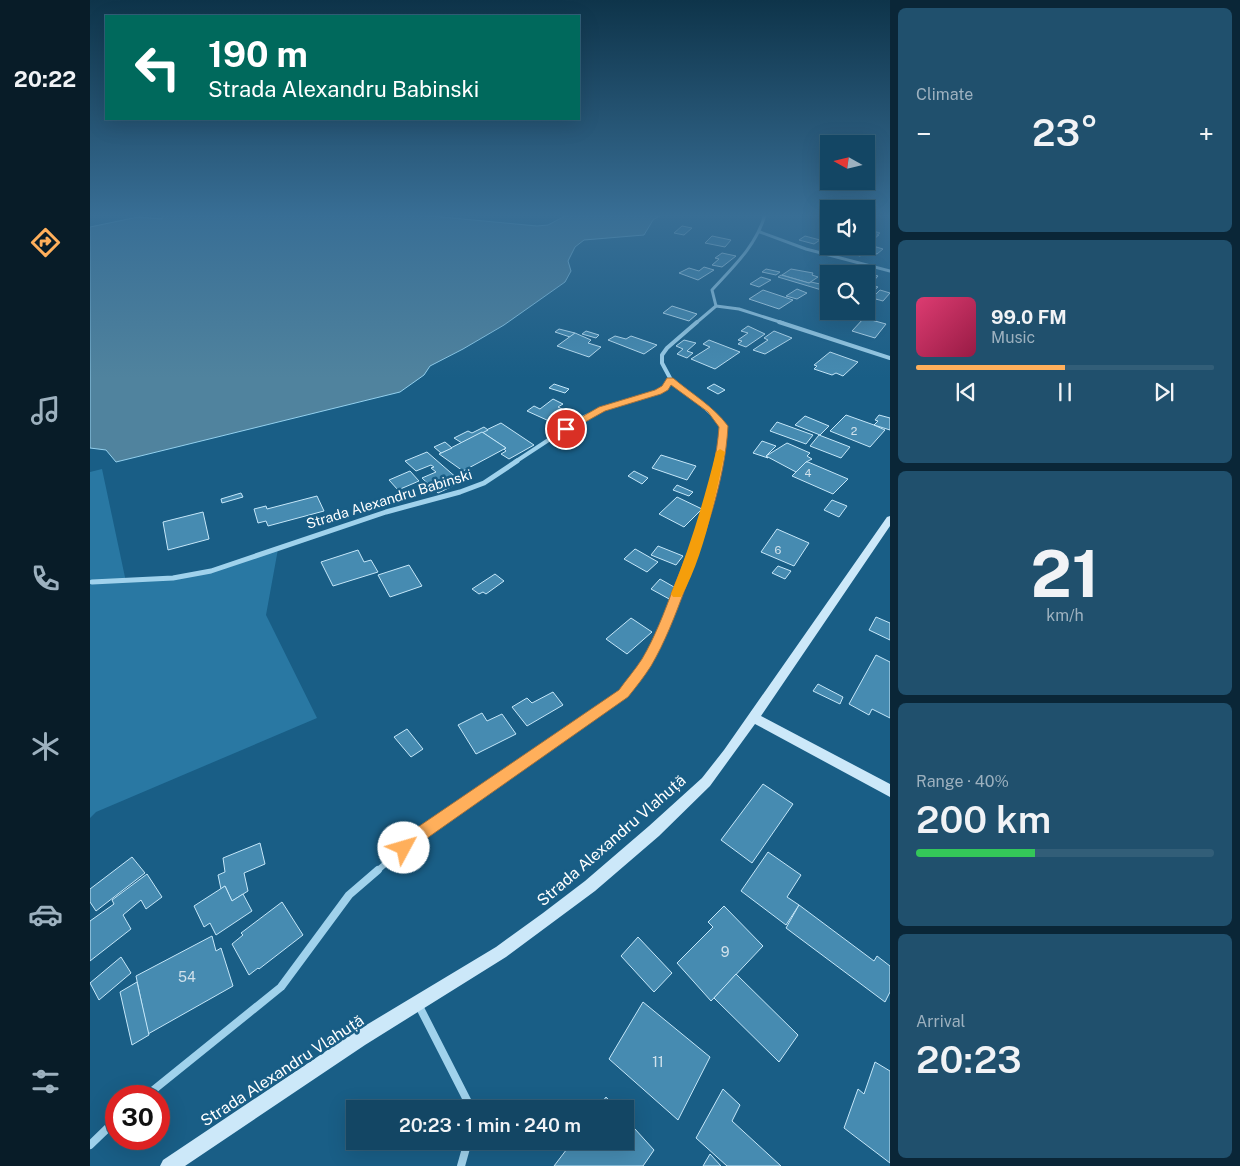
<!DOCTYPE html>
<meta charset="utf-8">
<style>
body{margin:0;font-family:"Public Sans",sans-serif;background:#20506d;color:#f1f3f6;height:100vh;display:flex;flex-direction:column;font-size:19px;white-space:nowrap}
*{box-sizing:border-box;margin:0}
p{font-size:16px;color:#9db1bf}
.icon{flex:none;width:28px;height:28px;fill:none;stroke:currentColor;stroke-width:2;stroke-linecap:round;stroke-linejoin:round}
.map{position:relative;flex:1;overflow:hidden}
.sheet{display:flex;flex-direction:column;gap:8px;padding:8px;background:#0a2637;width:350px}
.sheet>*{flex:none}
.banner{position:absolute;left:15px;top:15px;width:475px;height:105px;border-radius:0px;box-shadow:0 5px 20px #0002,0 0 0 1px #325e78;background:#00695c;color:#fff;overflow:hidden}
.needle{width:32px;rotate:278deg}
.buttons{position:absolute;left:730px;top:135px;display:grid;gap:10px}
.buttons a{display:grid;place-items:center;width:55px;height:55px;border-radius:0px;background:#134664;box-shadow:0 5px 20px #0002,0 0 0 1px #325e78;font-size:25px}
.speed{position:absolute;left:15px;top:1085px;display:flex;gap:10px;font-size:25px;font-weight:700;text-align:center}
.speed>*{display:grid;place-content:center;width:65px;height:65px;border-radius:50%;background:#134664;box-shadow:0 5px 20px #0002,0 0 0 1px #325e78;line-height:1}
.speed .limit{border:8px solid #d22;background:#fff;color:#111}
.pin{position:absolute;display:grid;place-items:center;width:42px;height:42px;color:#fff;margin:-21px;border:2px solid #fff;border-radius:50%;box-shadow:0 1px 5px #0007}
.me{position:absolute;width:55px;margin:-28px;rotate:51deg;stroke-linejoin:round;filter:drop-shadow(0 0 4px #0008)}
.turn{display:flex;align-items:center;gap:18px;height:105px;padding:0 20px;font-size:22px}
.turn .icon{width:65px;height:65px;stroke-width:2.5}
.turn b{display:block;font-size:35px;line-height:42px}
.big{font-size:38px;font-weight:600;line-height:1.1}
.sheet .tile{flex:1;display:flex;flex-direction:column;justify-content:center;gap:8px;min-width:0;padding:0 18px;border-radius:8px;background:#20506d}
.sheet .dial{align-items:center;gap:0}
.dial b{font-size:65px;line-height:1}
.song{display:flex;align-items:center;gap:15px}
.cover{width:60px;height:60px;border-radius:8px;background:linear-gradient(135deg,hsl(340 70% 55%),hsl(340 70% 35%))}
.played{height:5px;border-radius:2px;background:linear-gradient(90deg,#ffaf5b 50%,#325e78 50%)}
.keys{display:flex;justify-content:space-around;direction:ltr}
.heat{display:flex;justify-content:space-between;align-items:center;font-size:28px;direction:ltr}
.charge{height:8px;border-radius:4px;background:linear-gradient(90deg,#34c759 40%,#325e78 0)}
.trip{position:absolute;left:256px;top:1100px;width:288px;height:50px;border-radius:0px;background:#134664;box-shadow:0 5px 20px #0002,0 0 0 1px #325e78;font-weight:600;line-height:50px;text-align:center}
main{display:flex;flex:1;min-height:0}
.dock{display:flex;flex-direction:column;width:90px;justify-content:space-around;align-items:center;background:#081c28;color:#9db1bf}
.dock .icon{width:35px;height:35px}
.dock .current{color:#ffaf5b}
.dock b{font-size:22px;color:#f1f3f6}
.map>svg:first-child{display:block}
.green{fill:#2978a3}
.water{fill:#50839e;stroke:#93d0ee}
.building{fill:#468bb1;stroke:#c5e7f9}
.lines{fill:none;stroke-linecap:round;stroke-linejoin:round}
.street-far4{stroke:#a0d2ec;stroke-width:3}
.street-far3{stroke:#a0d2ec;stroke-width:4}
.street-far2{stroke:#a0d2ec;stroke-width:5}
.street-far1{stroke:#a0d2ec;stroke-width:6}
.street{stroke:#a0d2ec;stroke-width:8}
.secondary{fill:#cce8f9;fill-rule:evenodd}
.route{fill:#ffaf5b;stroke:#a6723b}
.slow{fill:#f59e0b}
.labels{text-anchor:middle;stroke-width:5;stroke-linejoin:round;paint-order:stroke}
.number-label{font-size:11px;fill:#d1e2ec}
.street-label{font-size:14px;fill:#fff;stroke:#195e86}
.near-number-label{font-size:14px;fill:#d1e2ec}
.near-street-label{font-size:16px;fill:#fff;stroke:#195e86}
</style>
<main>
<nav class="dock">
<b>20:22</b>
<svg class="icon current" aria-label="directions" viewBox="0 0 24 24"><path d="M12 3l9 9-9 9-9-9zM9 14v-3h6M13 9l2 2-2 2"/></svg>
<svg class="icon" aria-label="music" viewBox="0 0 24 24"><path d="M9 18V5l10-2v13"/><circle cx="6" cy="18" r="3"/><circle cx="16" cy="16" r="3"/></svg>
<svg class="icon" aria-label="phone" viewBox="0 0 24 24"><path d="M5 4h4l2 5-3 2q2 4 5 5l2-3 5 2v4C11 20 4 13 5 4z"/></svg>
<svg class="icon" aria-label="climate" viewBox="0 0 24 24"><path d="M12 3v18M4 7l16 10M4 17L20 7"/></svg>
<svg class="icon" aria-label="car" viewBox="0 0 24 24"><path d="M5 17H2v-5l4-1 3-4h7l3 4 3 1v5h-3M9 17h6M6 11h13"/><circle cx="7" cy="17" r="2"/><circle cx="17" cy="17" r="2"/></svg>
<svg class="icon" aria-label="filters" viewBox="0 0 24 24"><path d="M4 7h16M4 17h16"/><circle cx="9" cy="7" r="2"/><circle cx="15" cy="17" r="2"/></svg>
</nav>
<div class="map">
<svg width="800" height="1166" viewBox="0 0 800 1166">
<rect width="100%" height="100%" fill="#195e86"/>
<path class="green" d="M12,469l24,113 85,-11 67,-22 -12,66 51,103 -221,94 -6,6v-346z"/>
<path class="water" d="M72,215h258l117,11 11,-1 19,-10h94l-8,5 -9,15 -60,5 -9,7 -7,14 3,10 -6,11 -61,43 -41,24 -33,17 -6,9 -24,17 -284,70 -10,-12 -16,-2v-221l48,-10 24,2z"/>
<g class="building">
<path d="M592,226l10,2 -8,7 -10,-2z"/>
<path d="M776,229l14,4 -3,2h2l-4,3h-9z"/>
<path d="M622,236l19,4 -6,7 -20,-4z"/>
<path d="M715,236l15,4 -6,4 -15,-4z"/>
<path d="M736,243h3v3l28,2 -8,5 -29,-6z"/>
<path d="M783,246l10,3 -6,5 -9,-3z"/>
<path d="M768,247l10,3h1l-9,6 -11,-3z"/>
<path d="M632,253l14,3 -14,11 -10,-2 7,-6 -4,-1z"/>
<path d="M614,267l10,3 -16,10 -19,-7 10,-5 10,3z"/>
<path d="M757,268l31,8 -8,9h-4v-11h-25z"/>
<path d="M676,269l14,3 -4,3 -14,-3z"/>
<path d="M701,269l22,4 -1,2 6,2 -9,6 -27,-8z"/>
<path d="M691,275l28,8 2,-1 9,2 4,-3 5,1v6l-4,3 -47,-14z"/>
<path d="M671,277l10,3 -12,7 -9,-3z"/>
<path d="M777,284l11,3 -6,5 4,1 -10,5z"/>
<path d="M707,289l10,4 -10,6 -11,-3z"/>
<path d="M673,290l30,10 -14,9 -30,-10z"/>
<path d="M790,290l10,3 -7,8 -11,-3z"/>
<path d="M582,306l25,8 -8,7 -26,-8z"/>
<path d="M774,318l22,6 -11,14 -23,-7z"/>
<path d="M658,326l17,8 -19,13 -8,-3 4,-3 -4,-1 10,-7 -7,-2z"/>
<path d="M469,329l16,4 -5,4 -15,-5z"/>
<path d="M496,331l13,4 -3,3 -14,-4z"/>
<path d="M684,331l18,7 -27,16 -12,-4 15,-10 -4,-2z"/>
<path d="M485,333l16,7 -3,3 13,4 -12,10 -32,-11z"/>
<path d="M525,336l11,3 5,-3 26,9 -13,9 -36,-14z"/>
<path d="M594,340l12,3 -9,8 6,2 -6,5 -10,-4 6,-5 -7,-3z"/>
<path d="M619,340l31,12 -25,17 -24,-10 19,-12 -7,-3z"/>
<path d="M740,352l28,10 -15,14 -7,-3 -4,2 -18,-6 3,-3 -3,-1z"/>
<path d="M464,384l15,5 -4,4 -16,-5z"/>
<path d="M624,384l11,6 -7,4 -11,-6z"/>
<path d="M463,399l10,5 -5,3 6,3 -15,11 -22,-10 7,-5 6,3z"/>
<path d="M756,415l28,10 11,5 -15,17 -40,-16z"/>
<path d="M789,415l11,3v12l-16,-5 4,-4 -3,-1z"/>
<path d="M715,416l24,10 -9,9 -25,-10z"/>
<path d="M687,422l36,13 -7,9 -36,-13z"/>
<path d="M411,423l33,22 -25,14 -8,-5 5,-3 -2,-2 2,-1 -24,-16z"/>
<path d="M394,427l4,3 -26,13 -8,-5 14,-7 4,2z"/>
<path d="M392,432l24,16 -43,23 -24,-17z"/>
<path d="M729,435l31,12 -9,11 -31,-12z"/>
<path d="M672,441l14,5 -10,10 2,2 -15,-5z"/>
<path d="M355,442l7,6 -11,5 -7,-6z"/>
<path d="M697,443l23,10 -3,3 5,3 -6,3 -10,10 -30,-16z"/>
<path d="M337,452l31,27 -7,3 4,3 -17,8 -16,-15 14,-6 -5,-4 3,-1 -3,-2 -15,6 -11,-10z"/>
<path d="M571,455l35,11 -9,14 -35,-12z"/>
<path d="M716,462h2l40,17 -15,15 -41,-18z"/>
<path d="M320,471l9,10 -21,9 -9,-10z"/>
<path d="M544,471l14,7 -6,6 -14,-8z"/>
<path d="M587,485l16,7 -4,4 -16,-6z"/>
<path d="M151,493l2,4 -21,6 -1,-4z"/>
<path d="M227,496l7,15 -56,15 -2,-5 -8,2 -4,-14 12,-3 1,3z"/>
<path d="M587,497l25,12 -18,18 -25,-13z"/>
<path d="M742,500l15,6 -8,11 -15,-7z"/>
<path d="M113,512l6,27 -41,11 -5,-28z"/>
<path d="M687,529l32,14 -15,23 -33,-14z"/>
<path d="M568,546l25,10 -7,9 -25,-10z"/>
<path d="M545,549l2,1 21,12 -11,10 -23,-13z"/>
<path d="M268,550l6,12 7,-2 7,12 -45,14 -12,-24z"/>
<path d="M319,565l13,21 -32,11 -12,-22z"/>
<path d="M688,566l13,5 -6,8 -13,-6z"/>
<path d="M405,574l9,7 -18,13 -3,-2 -4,2 -7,-5z"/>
<path d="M570,579l21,12 -10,9 -20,-11z"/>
<path d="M786,617l14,6v17l-21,-10z"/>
<path d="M541,618l21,14 -25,22 -21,-15z"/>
<path d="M786,655l14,7v56l-18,-9 -3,6 -20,-11z"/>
<path d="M728,684l25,13 -3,7 -27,-13z"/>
<path d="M463,692l10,13 -36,21 -15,-19 15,-9 5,5z"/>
<path d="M392,713l5,8 15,-7 14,20 -40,20 -18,-29z"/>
<path d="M317,729l16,20 -12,8 -17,-20z"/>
<path d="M673,784l30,20 -41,59 -31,-23z"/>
<path d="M170,843l5,21 -21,9 4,18 -16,10 -7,-15 -4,3 -3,-14 7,-3 -2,-14z"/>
<path d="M678,852l33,23 -14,22 12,8 -13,20 -45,-34z"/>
<path d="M42,857l13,16 -49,38 -6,-9v-13z"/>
<path d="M57,874l15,23 -16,12 -5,-9 -18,15 8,14 -41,32v-40l24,-17 -2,-4z"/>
<path d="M135,886l7,15 11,-7 9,17 -36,24 -6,-12 -6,4 -10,-21z"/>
<path d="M192,902l21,33 -44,34 -1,-1 -9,7 -17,-31 11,-9 -2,-2z"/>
<path d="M709,905l75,56 3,-5 13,10v26l-5,10 -99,-74z"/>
<path d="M634,906l39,40 -52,55 -34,-38 36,-36 -5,-5z"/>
<path d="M122,936l4,15 5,-3 12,38 -85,48 -12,-58z"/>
<path d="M548,937l34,36 -18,19 -33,-36z"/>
<path d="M31,957l10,16 -32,27 -9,-17z"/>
<path d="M646,974l62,61 -19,27 -65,-64z"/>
<path d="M47,982l12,53 -17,10 -12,-53z"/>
<path d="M553,1002l67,55 -32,63 -69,-61z"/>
<path d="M785,1062l15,9v92l-46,-35 14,-39 6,5z"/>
<path d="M633,1089l17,16 -8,16 49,45h-54l-31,-28z"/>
<path d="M516,1097l11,12h-20z"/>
<path d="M535,1118l29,32 -11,16h-89l19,-25h52z"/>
<path d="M620,1154l11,12h-18z"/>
</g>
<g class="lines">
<g class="street-far4">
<path d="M670,232l46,17 84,22"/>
<path d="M626,306l23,3 44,14"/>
<path d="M606,323l20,-17 -4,-16c21,-23 44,-44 53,-75"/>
</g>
<g class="street-far3">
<path d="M689,322l111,36"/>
<path d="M580,379c18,16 38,28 53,47l-5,36"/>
<path d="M425,462l67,-44 20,-9 56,-17 7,-5 5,-9 -8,-15v-8l5,-7 30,-26"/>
</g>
<g class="street-far2">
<path d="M2,582l81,-4 38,-7 175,-59 74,-20 24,-9 33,-22"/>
<path d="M568,641c26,-52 49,-122 60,-180"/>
</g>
<path class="street-far1" d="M287,871l40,-35 206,-142 21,-27 14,-27"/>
<g class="street">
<path d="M328,1004l50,98 1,7"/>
<path d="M56,1096l135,-109 68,-92 29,-25"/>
<path d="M0,1145l26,-25"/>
<path d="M371,1166l7,-25"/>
</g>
<path class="secondary" d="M800,516v10l-129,190 129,68v13l-135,-73 -45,62 -51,50 -64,55 -89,66 -141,88 -180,121h-25l3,-6 190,-127 143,-86 47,-34 42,-32 64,-55 53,-48 22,-28 163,-233z"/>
</g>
<linearGradient id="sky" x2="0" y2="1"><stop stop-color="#0e344a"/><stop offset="0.57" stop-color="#386e95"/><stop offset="1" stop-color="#386e95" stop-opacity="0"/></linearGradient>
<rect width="800" height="378" fill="url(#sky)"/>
<path class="route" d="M577,378h6c19,16 40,28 55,48 -3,56 -24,112 -43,163 -10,27 -20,53 -34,77 -7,11 -15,21 -23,31l-205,144 -19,14 -6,-2 -2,-5 2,-5 14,-12 207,-141c7,-10 16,-20 23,-31 13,-22 22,-46 31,-70 21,-51 42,-107 46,-162l-11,-15 -37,-27 -3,5 -7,4 -56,17 -36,20 -3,1 -5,-3 38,-22 56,-17 7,-4z"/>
<path class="slow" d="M630,449l5,3c-10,46 -21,104 -44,145h-8l-2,-3c19,-47 33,-93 45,-142z"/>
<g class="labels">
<g class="number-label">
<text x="764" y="435">2</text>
<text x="718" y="477">4</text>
<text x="688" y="554">6</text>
</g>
<g class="street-label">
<text transform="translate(299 499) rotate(-17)" y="5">Strada Alexandru Babinski</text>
</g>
<g class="near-number-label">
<text x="635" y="957">9</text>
<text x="97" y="982">54</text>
<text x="568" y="1067">11</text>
</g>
<g class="near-street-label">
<text transform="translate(521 840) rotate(-41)" y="6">Strada Аlexandru Vlahuță</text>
<text transform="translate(192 1070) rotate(-33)" y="6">Strada Аlexandru Vlahuță</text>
</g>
</g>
</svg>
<div class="buttons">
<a><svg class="needle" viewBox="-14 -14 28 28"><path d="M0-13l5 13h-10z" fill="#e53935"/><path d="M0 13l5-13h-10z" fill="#9db1bf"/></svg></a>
<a><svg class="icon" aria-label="sound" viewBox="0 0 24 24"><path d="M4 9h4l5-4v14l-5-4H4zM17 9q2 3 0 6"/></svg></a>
<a><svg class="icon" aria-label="search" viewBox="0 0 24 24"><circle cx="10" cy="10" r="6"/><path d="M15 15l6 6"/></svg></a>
</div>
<div class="speed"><div class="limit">30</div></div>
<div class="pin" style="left:476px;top:429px;background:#d93025"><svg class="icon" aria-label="arrive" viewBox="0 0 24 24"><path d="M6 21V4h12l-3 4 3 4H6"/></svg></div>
<svg class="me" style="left:314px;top:848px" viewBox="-20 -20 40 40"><circle r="19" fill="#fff"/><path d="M0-13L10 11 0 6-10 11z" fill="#ffaf5b"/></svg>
<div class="trip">20:23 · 1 min · 240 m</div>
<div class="banner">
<div class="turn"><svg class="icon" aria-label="left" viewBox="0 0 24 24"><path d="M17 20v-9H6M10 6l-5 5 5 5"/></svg><div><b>190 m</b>Strada Alexandru Babinski</div></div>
</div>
</div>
<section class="sheet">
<div class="tile"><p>Climate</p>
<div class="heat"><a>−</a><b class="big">23°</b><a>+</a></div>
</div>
<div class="tile">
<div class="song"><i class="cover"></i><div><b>99.0 FM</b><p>Music</p></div></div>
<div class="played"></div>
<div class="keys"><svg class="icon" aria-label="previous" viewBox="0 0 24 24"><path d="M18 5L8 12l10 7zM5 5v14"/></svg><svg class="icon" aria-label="pause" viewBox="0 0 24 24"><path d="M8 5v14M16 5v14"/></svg><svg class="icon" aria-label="next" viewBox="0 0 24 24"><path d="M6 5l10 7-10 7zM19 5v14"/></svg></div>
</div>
<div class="tile dial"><b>21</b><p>km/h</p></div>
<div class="tile"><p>Range · 40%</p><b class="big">200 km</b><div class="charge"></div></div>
<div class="tile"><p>Arrival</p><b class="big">20:23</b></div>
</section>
</main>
